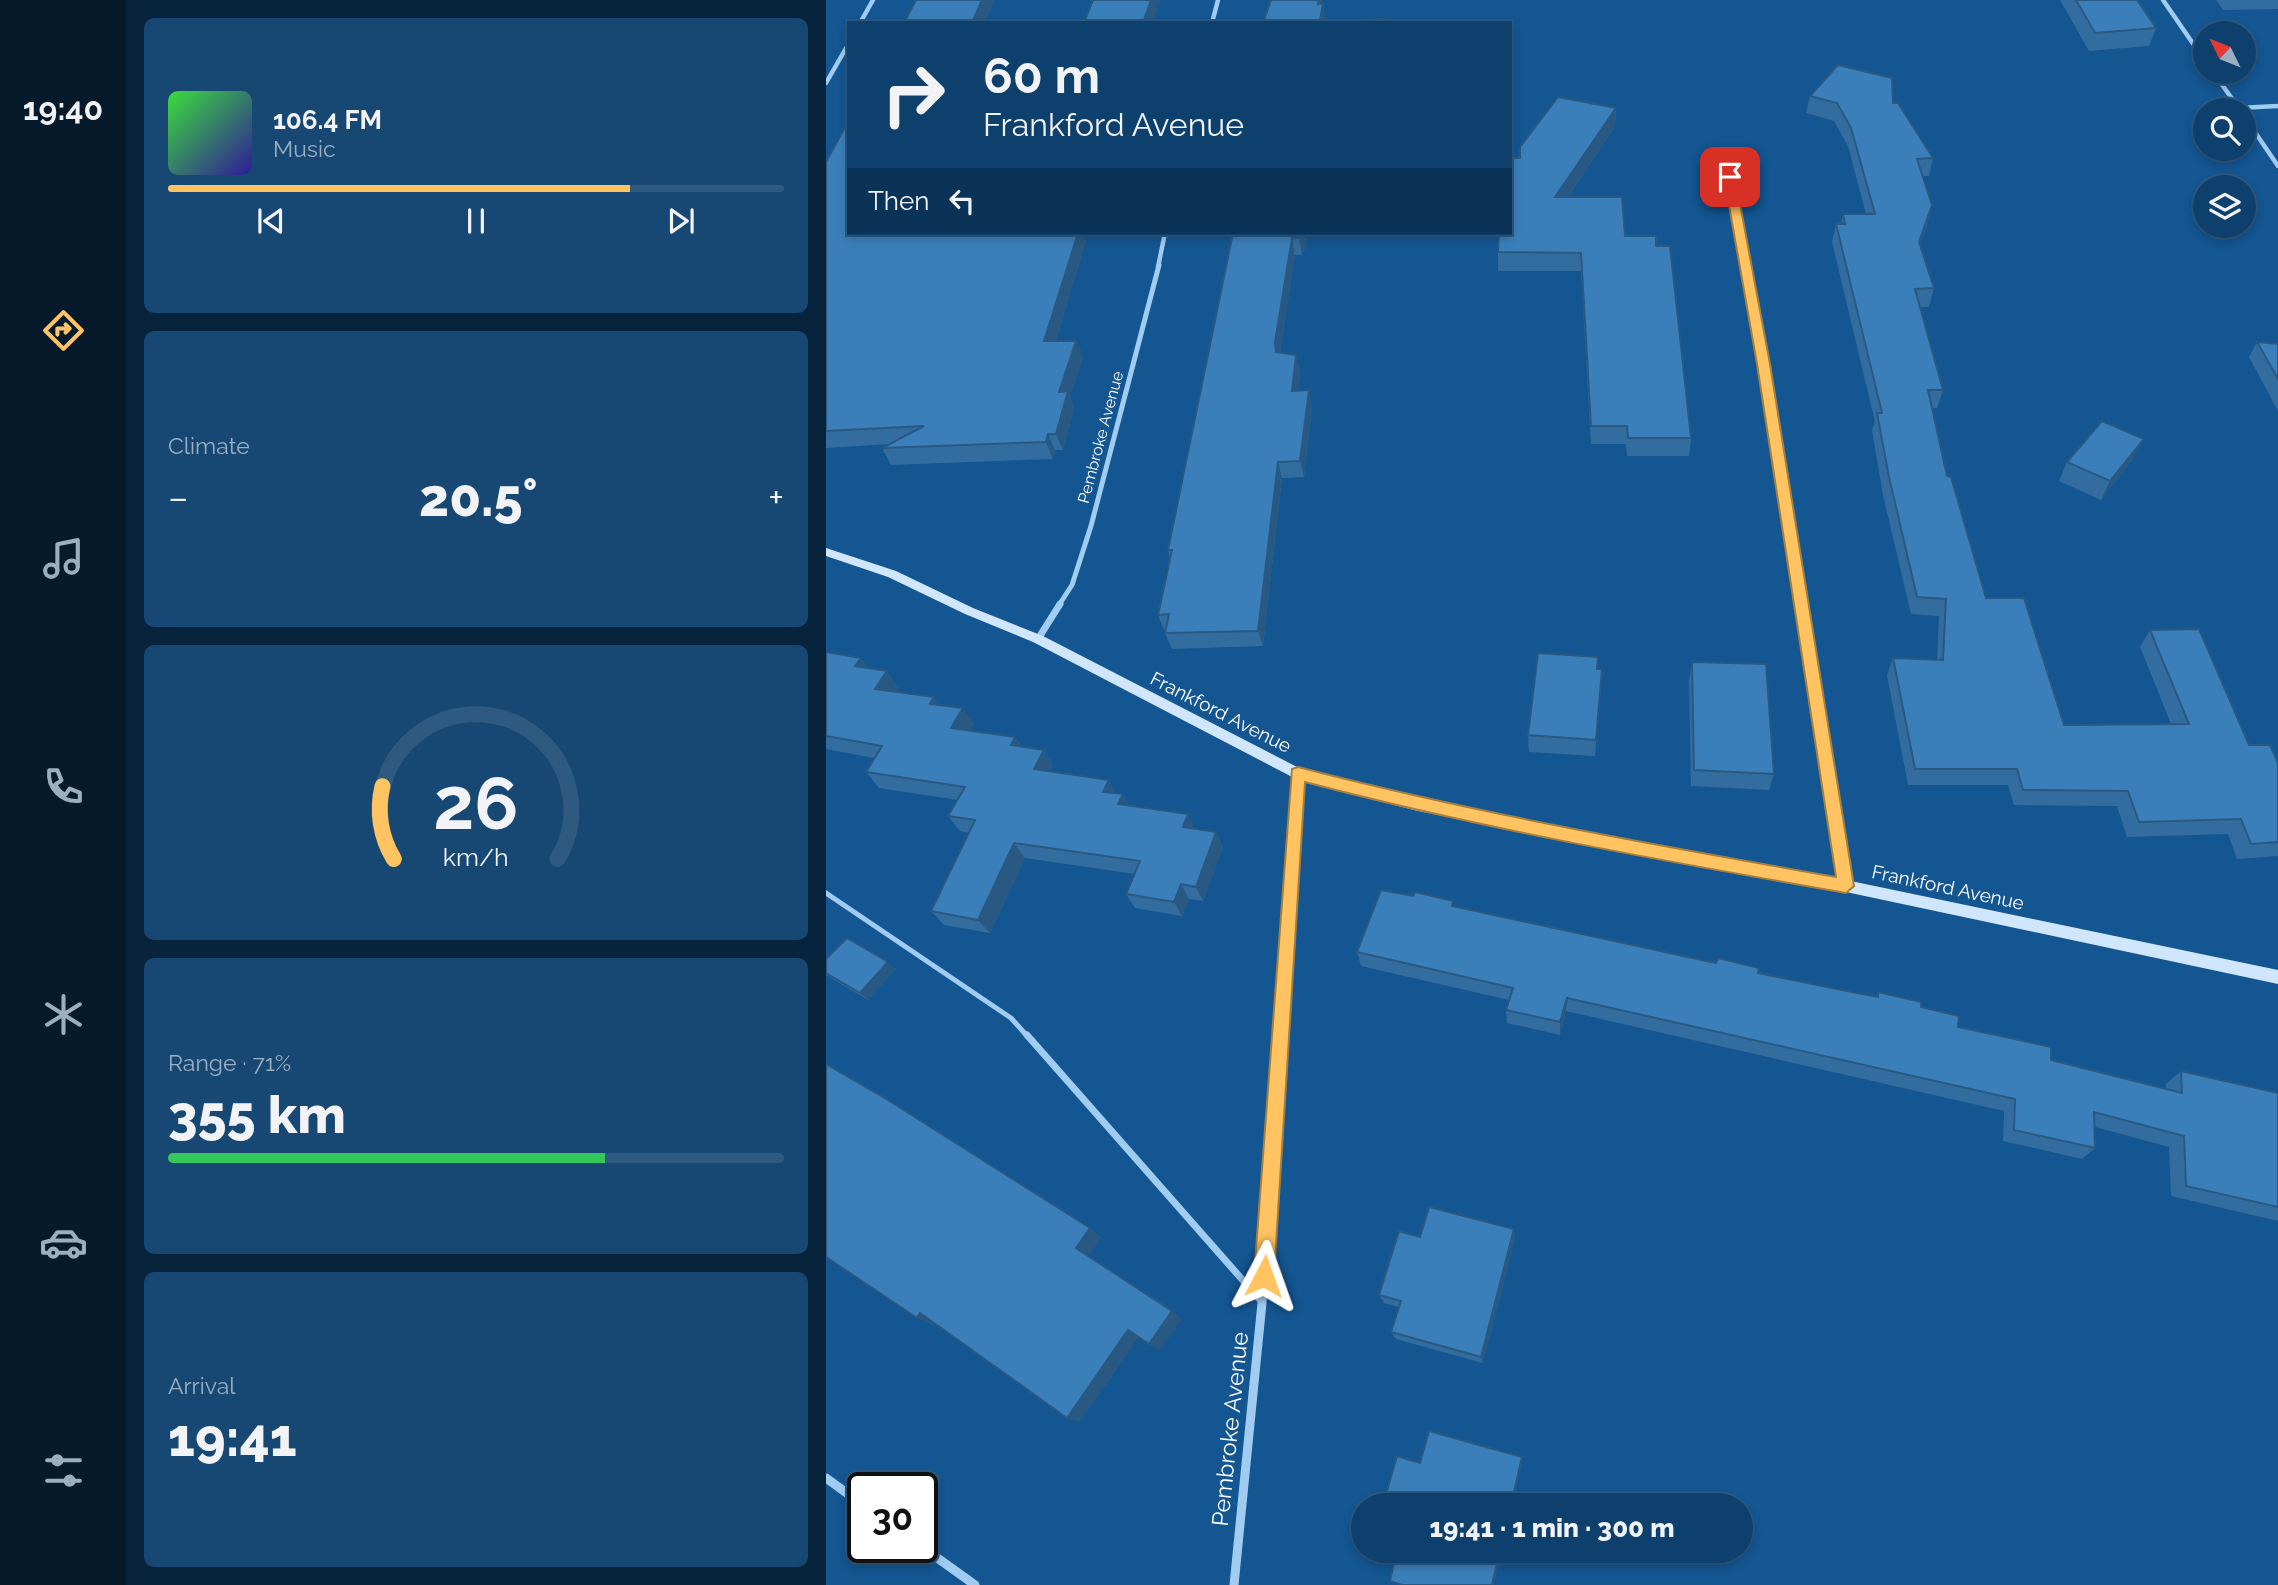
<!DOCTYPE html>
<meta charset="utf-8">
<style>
body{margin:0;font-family:Raleway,sans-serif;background:#174773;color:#f1f3f6;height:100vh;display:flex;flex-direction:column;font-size:26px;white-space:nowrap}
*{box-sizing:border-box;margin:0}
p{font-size:23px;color:#9bafc2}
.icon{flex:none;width:38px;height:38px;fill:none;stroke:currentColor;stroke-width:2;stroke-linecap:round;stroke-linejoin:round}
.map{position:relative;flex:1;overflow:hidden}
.side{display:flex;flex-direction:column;gap:18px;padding:18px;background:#08233c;width:700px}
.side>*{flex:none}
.guide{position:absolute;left:21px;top:21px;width:665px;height:214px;border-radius:0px;box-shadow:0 4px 10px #0003,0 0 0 2px #2e5981;background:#0e406e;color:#f1f3f6;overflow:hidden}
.needle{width:46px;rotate:313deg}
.buttons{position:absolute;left:1367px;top:21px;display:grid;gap:14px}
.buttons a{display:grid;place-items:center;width:63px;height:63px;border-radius:50%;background:#0e406e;box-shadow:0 4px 10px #0003,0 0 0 2px #2e5981;font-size:35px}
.speed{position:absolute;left:21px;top:1472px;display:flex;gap:14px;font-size:35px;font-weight:700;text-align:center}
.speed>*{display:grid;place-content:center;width:91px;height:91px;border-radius:50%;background:#0e406e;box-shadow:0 4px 10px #0003,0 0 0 2px #2e5981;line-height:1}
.speed .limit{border:4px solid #111;border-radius:10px;background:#fff;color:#111}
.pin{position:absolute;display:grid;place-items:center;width:60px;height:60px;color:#fff;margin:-30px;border-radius:14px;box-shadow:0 4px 10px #0006}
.me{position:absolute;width:77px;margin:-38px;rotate:4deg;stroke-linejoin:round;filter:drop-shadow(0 0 5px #0008)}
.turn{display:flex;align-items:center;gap:24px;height:147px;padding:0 21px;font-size:32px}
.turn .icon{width:91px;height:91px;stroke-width:2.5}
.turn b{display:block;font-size:49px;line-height:60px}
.then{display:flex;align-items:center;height:66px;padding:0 21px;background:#0003;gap:14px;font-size:26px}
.big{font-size:52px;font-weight:800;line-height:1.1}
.side .card{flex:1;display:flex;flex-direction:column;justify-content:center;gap:10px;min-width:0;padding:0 24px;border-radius:10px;background:#174773}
.side .dial{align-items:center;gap:0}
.dial svg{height:182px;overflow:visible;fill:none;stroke:#2e5981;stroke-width:7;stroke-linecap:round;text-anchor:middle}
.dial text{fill:#f1f3f6;stroke:none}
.song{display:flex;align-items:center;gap:21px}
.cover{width:84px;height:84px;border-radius:10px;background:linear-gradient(135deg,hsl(120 70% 55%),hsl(250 70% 35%))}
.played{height:7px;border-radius:4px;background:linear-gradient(90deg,#ffc361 75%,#2e5981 75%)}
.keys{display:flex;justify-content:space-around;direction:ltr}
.heat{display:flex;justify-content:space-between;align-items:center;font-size:38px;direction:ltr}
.charge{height:10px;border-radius:5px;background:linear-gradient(90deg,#34c759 71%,#2e5981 0)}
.trip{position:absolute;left:525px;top:1493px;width:402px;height:70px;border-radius:35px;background:#0e406e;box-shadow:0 4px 10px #0003,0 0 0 2px #2e5981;font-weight:800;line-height:70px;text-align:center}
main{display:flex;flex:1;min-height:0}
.tabs{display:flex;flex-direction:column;width:126px;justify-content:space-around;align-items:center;background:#061a2c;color:#9bafc2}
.tabs .icon{width:49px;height:49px}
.tabs .on{color:#ffc361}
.tabs b{font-size:32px;color:#f1f3f6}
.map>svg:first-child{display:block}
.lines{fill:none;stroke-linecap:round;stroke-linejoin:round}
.lane-far1{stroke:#a0ccf2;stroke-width:5}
.lane{stroke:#a0ccf2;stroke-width:7}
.street-far3{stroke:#a0ccf2;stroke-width:4.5}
.street-far2{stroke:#a0ccf2;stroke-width:5}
.street-far1{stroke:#a0ccf2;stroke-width:7}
.street{stroke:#a0ccf2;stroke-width:9}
.secondary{fill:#cfe6fc;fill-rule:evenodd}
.wall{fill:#336da0}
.shaded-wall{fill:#295982}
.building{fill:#3b7fba;stroke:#295982;stroke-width:2}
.route{fill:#ffc361;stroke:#a67f3f;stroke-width:2}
.labels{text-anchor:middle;stroke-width:7;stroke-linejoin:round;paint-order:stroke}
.far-street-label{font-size:16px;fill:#fff;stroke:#135692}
.street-label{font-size:19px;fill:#fff;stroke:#135692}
.near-street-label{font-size:23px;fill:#fff;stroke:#135692}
</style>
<main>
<nav class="tabs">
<b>19:40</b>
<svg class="icon on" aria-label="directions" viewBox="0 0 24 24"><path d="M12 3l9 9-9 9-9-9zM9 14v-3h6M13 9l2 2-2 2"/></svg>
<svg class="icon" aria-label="music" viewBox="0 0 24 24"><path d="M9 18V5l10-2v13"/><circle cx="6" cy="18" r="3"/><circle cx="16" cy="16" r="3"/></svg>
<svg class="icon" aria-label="phone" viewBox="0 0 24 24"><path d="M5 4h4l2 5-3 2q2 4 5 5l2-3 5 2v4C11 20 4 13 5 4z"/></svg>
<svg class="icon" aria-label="climate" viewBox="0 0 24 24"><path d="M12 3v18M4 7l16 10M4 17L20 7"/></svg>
<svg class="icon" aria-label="car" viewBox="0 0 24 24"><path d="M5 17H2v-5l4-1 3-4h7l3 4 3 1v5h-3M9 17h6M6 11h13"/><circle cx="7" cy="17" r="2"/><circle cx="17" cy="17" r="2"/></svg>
<svg class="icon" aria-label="filters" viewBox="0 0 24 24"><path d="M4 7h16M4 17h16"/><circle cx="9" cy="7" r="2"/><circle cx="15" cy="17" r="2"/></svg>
</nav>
<section class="side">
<div class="card">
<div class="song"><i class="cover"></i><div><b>106.4 FM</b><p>Music</p></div></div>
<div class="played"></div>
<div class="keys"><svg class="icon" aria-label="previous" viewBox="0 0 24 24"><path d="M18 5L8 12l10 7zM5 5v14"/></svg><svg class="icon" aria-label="pause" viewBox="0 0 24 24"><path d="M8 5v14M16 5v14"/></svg><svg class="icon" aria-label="next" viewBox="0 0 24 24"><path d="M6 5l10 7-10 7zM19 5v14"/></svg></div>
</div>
<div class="card"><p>Climate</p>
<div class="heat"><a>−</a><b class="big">20.5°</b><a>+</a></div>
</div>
<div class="card dial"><svg viewBox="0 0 100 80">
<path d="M14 69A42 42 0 1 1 86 69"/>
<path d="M14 69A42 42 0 0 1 9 37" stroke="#ffc361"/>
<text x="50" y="56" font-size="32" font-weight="700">26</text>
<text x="50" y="72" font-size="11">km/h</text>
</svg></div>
<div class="card"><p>Range · 71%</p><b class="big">355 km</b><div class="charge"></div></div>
<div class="card"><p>Arrival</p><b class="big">19:41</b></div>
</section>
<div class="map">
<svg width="1452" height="1585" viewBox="0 0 1452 1585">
<rect width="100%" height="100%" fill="#135692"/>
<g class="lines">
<path class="lane-far1" d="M0,893l185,125 17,19"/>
<path class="lane" d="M201,1035l235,267"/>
<g class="street-far3">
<path d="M1337,0l42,61"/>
<path d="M34,23l13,-23"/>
<path d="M386,23l6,-23"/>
<path d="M1387,72l27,38"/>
<path d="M0,83l23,-40"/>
<path d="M1412,108l40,-2"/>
<path d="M1418,116l34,50"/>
<path d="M904,177l16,90"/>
<path d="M332,267l7,-34"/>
</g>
<g class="street-far2">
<path d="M920,265l55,340"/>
<path d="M233,605l13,-20 19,-59 68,-261"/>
</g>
<g class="street-far1">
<path d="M975,604l45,282"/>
<path d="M212,639l22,-35"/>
<path d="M454,1037l18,-263"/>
</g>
<g class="street">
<path d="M0,1478l37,27"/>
<path d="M96,1547l53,38"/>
<path d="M408,1585l28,-282 18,-268"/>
</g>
<path class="secondary" d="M0,548l70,23 77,37 70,28 258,133 117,30 243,48 185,33 432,90v14l-432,-92 -185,-33 -243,-48 -120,-31 -265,-138 -68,-28 -77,-37 -62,-21z"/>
</g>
<g class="wall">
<path d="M1234,0h77l19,28 -7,18 -60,5z"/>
<path d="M1390,0h62v9l-55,1z"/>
<path d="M984,96l83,7 40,55 -4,18h-6l5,47 -8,22 14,43 -5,19h-9l23,83 -6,18h-5l15,68 39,122 78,127 107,-1 -31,-77 10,-17 99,115 29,18v93l-41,3 -9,-25 -101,3 -10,-31 -103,-1 -6,-20h-100l-21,-110 6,-17 44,2 2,-44 -28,-2 -28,-119 -11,-65 3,-8 -43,-180 4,-18h5l2,-10h23l-18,-68 -14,-25 -28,-8z"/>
<path d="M790,108l-1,18 -47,71 57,39 31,10 35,192 -2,18h-62l-1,-12h-35l-10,-173h-83v-19z"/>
<path d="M0,162l23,71h239l-32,108h20l7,16 -13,39 4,12 -11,42h-8l-2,9 -162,6 -9,-17 8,-4 -64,4z"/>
<path d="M407,233h74l-1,12 -4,10h-7l-15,97 16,3 4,17 -2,18 14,17 -8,70 -22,1 -19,168 -91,3 -7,-16 1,-3h-2l-6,-15 12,-57 -2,-8z"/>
<path d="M1431,342l21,2v67l-29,-54z"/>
<path d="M1308,457l-33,43 -42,-19 8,-19z"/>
<path d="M0,651l1,1 34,6 7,10 31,20 -3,3 38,6 5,8 35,19 -4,7 45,6 6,9 23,4 9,16 -3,5 66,22 13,13 59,8 6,15 22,3 7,15 -20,54 -14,-2 -7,17 -47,-8 -9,-14 9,-20 -110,-16 -35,75 -46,-8 -13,-14 38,-78 -9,-2 -12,-15 10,-16 -79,-12 -13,-16 8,-14 -48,-9z"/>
<path d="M866,662l82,112 -5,16 -78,-4 -2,-106z"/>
<path d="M771,669h5l-7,87 -66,-4 -1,-17z"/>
<path d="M587,896l41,10 388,84 34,7 2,-5 43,15 37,20 93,33 115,29v-5l15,-13 97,22v128l-107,-25 -2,-49 -74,-20v21l-13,11 -79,-18 1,-30 -438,-100 -6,24 -53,-12 -1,-13 3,-10 -148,-34 -4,-14z"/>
<path d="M0,959l69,10 -27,31 -42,-25z"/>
<path d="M688,1229l1,9 -32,125 -87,-24 -5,-7 8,-25 -15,-4 -5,-8 41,-58z"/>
</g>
<g class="shaded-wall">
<path d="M156,0h13l-10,23h-13z"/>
<path d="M325,0h10l-8,23h-10z"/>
<path d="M493,0h4l-2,16 2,-13 3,16 -1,4h-5z"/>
<path d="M790,108l-1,18 -60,90v-19z"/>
<path d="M1106,205l-4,18 -14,37 5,-18z"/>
<path d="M252,233h10l-37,125 -7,-17z"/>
<path d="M475,233h6l-1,12 -4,10 -3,-17z"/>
<path d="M466,238l3,17 -16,103 -3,-6 -1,-10z"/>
<path d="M250,341l7,16 -13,39 4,12 -11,42 -7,-16 3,-42z"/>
<path d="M470,355l4,17 -4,35 -4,-16z"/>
<path d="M483,390l3,17 -8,70 -4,-16z"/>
<path d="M222,434l7,16 -2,9 -7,-17z"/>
<path d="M1318,439l-10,18 -33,43 9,-19z"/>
<path d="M452,462l4,16 -19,168 -5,-15z"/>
<path d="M35,658l12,17 -18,-9z"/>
<path d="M61,671l12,17 -12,17 -12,-16z"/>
<path d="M108,697l11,16 -15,-9z"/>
<path d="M137,708l11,16 -12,21 -11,-17z"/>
<path d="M189,737l10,17 -14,-9z"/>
<path d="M218,750l9,16 -9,18 -10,-15z"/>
<path d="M283,780l8,16 -14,-4z"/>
<path d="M297,794l8,16 -13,-6z"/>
<path d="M362,814l7,15 -12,-2z"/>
<path d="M390,832l7,15 -20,54 -7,-14z"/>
<path d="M188,843l11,15 -35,75 -12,-13z"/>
<path d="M355,884l8,15 -7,17 -8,-14z"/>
<path d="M62,962l7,7 -27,31 -8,-7z"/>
<path d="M741,998l-1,13 -6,24v-13z"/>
<path d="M264,1228l12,9 -14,20 -12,-9z"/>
<path d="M688,1229l1,9 -32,125 -2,-6z"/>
<path d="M346,1311l10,8 -22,31 -11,-6z"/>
<path d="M94,1313l16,8 -3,4 -16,-7z"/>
<path d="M302,1330l11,7 -59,85 -13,-4z"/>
<path d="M696,1457l1,3 -11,45h-1z"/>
<path d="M674,1550h2l-8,35h-2z"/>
</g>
<g class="building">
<path d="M90,0h66l-10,23h-68z"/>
<path d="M267,0h58l-8,23h-59z"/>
<path d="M445,0h48l-1,4 5,-1 -3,18 66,-2v4h-123z"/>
<path d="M1250,0h61l19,28 -61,5z"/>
<path d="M1012,65l54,13 1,25h5l35,55 -16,1 15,46 -13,37 15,46 -19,1 28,101h-15l19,86 4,1 35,121h38l40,127 125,-1 -39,-94 49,-1 50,116h21l8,18v79l-27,2 -10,-25 -102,3 -11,-31 -105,-1 -6,-21h-102l-22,-111 50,2 3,-61 -29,-2 -28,-120 -12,-64h5l-46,-189h9l-2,-10h32l-24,-86 -14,-25 -27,-7z"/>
<path d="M732,97l58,11 -61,89h67l3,39h31v10h14l21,192h-63l-1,-12h-36l-10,-173 -83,-1 1,-19h11v-75h10v-11z"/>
<path d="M23,120v113h229l-34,108h32l-17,51 9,-1 -12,43h-8l-2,8 -164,6 42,-22 -98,5v-269z"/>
<path d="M407,233h68l-2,5h-7l-17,104 1,10 20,3 -4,36 17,-1 -9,71 -22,1 -20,169 -93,2 4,-19 -11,1 14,-65h-4z"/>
<path d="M1431,342l21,2v35z"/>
<path d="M1276,421l42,18 -34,42 -43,-19z"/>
<path d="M0,652l35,6 -6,8 32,5 -12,18 59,8 -4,7 33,4 -12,20 64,9 -4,8 33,5 -10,19 75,11 -6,12 20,2 -5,10 70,10 -5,13 33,5 -20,55 -15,-3 -7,18 -48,-8 14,-33 -126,-18 -36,77 -47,-9 44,-91 -27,-4 17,-29 -99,-15 16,-26 -56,-10z"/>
<path d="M712,653l60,4 -1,12h5l-6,71 -68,-5z"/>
<path d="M866,662l74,2 8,110 -80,-4z"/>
<path d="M555,890l32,6 2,-4 38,9 -1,5 264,57 2,-5 41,10 -1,5 84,17 36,7v-5l43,10v5l38,9 -1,11 93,20v13l131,33 -1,-22 97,22v114l-92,-21 -2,-50 -90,-24 1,36 -81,-18 1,-31 -448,-101 -7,24 -54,-12 7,-22 -156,-36z"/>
<path d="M21,938l41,24 -28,31 -34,-20v-14z"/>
<path d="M0,1064l57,33 207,131 -14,20 96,63 -23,33 -21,-14 -61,88 -147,-105 -3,5 -91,-61z"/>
<path d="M603,1207l85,22 -33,128 -90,-25 10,-31 -22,-6 20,-64 21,6z"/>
<path d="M603,1431l93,26 -11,48h-128l14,-49 23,7z"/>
<path d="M571,1550h103l-8,35h-90l-12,-4z"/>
</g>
<path class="route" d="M904,174l5,3 35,187 84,522 -8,7c-182,-32 -363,-64 -541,-111l-31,494 -3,8 -7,3 -7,-3 -3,-8 38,-507 6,-2c177,46 357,78 538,110l-79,-513 -33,-187z"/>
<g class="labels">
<g class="far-street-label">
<text transform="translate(274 437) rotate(-75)" y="6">Pembroke Avenue</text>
</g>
<g class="street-label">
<text transform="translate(395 712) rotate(27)" y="7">Frankford Avenue</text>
<text transform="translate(1122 887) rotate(12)" y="7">Frankford Avenue</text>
</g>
<g class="near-street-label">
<text transform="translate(404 1429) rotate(-84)" y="8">Pembroke Avenue</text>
</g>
</g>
</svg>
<div class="buttons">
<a><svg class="needle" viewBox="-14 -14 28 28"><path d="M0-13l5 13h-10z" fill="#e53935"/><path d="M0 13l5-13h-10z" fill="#9bafc2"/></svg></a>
<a><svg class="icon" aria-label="search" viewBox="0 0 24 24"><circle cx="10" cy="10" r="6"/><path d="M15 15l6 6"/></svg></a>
<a><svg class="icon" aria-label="layers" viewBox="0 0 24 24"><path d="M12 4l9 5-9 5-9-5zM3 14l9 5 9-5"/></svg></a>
</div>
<div class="speed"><div class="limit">30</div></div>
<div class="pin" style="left:904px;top:177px;background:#d93025"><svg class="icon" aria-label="arrive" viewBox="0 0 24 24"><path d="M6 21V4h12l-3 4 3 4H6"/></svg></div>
<svg class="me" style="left:438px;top:1276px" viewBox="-20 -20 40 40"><path d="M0-17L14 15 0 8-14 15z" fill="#ffc361" stroke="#fff" stroke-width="4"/></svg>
<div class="trip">19:41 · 1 min · 300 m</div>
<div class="guide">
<div class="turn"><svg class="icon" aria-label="right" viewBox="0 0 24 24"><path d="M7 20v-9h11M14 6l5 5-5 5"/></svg><div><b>60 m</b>Frankford Avenue</div></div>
<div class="then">Then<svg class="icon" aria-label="left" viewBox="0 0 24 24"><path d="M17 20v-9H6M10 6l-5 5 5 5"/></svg></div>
</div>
</div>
</main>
